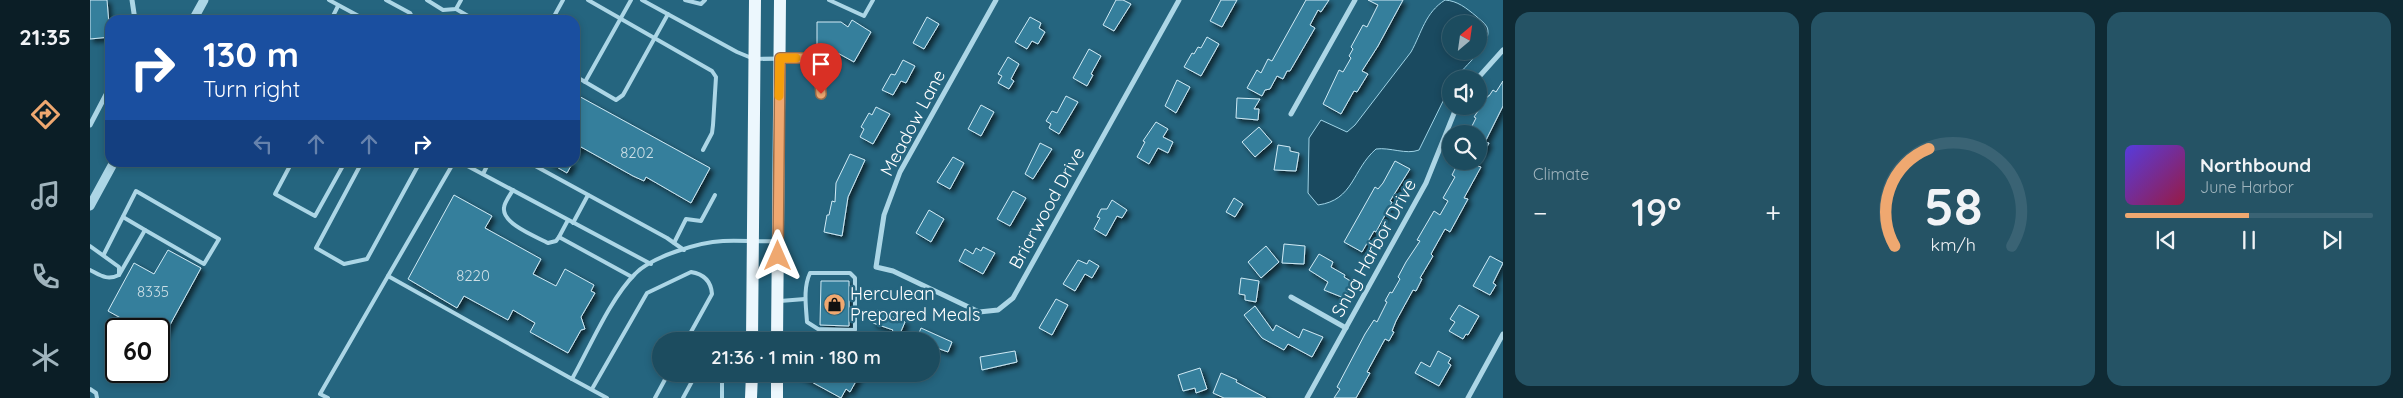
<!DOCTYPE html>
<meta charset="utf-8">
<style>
body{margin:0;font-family:Quicksand,sans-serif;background:#255365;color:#f1f3f6;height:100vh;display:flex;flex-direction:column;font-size:19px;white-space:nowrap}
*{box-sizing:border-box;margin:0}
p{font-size:16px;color:#a0b4bd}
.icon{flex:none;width:28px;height:28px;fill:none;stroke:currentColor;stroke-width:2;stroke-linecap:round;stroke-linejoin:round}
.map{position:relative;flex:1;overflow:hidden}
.details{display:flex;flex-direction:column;gap:12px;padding:12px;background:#0f2a34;width:900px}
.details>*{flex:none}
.hud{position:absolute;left:15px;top:15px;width:475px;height:152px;border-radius:15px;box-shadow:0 2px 8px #0003,0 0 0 1px #3a6374;background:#1a4fa0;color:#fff;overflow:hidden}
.needle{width:32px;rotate:29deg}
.tools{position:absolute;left:1352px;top:15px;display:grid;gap:10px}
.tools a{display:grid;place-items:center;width:45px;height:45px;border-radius:50%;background:#1c4c5f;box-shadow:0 2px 8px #0003,0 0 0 1px #3a6374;font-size:25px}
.speed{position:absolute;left:15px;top:318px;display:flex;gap:10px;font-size:25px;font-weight:700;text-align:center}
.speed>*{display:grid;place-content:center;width:65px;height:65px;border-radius:50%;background:#1c4c5f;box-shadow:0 2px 8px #0003,0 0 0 1px #3a6374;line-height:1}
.speed .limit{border:2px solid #111;border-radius:8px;background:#fff;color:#111}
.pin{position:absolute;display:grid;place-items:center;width:42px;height:42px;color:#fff;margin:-51px -21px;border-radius:50% 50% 50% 0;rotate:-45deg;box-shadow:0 0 5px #0007}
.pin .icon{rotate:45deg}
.me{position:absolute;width:55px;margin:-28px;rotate:0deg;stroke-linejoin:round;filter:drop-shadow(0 0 4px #0008)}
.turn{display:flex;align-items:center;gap:18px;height:105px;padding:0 15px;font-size:22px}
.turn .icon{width:65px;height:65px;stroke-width:2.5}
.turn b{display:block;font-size:35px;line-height:42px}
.lanes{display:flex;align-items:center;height:48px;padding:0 15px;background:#0003;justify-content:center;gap:25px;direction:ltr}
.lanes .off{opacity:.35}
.big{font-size:38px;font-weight:600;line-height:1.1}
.details .widget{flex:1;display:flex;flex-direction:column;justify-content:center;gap:8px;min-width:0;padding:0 18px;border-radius:15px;background:#255365}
.details .dial{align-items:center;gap:0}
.dial svg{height:130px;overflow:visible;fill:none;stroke:#3a6374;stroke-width:7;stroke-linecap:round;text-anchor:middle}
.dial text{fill:#f1f3f6;stroke:none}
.song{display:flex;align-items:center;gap:15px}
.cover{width:60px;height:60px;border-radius:8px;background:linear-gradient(135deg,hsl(250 70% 55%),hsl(340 70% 35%))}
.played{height:5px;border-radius:2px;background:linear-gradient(90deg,#efa870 50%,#3a6374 50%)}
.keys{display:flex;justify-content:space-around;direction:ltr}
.heat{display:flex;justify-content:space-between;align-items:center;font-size:28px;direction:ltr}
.details .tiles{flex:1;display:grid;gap:12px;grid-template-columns:repeat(3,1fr)}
.trip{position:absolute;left:562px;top:332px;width:288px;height:50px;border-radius:25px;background:#1c4c5f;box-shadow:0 2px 8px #0003,0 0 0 1px #3a6374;font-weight:600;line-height:50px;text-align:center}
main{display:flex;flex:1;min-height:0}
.dock{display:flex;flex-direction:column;width:90px;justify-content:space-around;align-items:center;background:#0b1e26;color:#a0b4bd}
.dock .icon{width:35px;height:35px}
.dock .on{color:#efa870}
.dock b{font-size:22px;color:#f1f3f6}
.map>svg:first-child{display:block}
.water{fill:#1a4a60;stroke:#a0d4e7;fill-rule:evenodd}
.building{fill:#367f9c;stroke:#cfeaf5;filter:url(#shadow)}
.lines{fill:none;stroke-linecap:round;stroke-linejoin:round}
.service{stroke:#acd6e6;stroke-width:4}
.minor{stroke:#acd6e6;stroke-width:5}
.tertiary{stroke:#acd6e6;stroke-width:9}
.primary{stroke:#ecf7fd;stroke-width:12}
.route-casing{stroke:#9b6d49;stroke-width:12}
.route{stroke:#efa870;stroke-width:9}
.slow{stroke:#f59e0b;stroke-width:9}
.labels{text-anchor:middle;stroke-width:5;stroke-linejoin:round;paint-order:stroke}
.number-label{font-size:15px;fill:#cddfe6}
.street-label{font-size:18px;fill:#fff;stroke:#25657f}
.poi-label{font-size:18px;fill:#fff;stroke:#25657f;text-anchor:start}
</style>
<main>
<nav class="dock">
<b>21:35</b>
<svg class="icon on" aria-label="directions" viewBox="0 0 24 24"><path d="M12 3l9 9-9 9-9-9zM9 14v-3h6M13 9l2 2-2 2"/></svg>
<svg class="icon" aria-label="music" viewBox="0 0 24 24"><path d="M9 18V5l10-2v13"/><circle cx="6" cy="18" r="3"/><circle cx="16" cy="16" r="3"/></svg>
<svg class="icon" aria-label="phone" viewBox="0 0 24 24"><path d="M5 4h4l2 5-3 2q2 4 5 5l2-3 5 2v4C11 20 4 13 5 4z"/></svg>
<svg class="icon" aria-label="climate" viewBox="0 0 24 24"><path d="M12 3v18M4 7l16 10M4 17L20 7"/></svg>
</nav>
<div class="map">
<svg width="1413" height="398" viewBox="0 0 1413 398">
<defs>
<filter id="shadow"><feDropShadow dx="3.5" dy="3.5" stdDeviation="2.5" flood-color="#0009"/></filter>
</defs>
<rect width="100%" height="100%" fill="#25657f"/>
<path class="water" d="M1355,0c13,1 21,8 31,16 3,3 9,7 11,11 7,16 -23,39 -32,52h-4v6l-32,65c-13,5 -29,-3 -43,-1 -24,21 -22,51 -58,56l-10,-12 1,-55 12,-18 26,12 8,-7 56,-73c11,-20 14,-39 34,-52zM1361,24h28v27h-28z"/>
<g class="building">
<path d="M0,0h17l3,37 -20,2z"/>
<path d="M1026,0h7l8,4 -17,27 -11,-6z"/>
<path d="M1131,0h16l-15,27 -12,-6z"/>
<path d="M1216,0h23l-8,12 -3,-2 -8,15 5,3 -25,43h-3l-4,8 -6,-3 -7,13 -5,1 -3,6 -15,-8 10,-18 4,3 7,-14 4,2z"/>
<path d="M1278,0h35l-25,46 -16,25 6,3 -11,18 -3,-1 -13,23 -18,-10 16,-34 4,2 8,-14 -2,-2 4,-7 -2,-2 12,-22 4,2 11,-22z"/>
<path d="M837,17l12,7 -15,25 -11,-6z"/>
<path d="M940,17l11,6 -2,5 6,4 -7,12 -6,-3 -5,8 -12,-7z"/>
<path d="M762,20l19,12 -17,30 -20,-11h-17v-29h24l7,5z"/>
<path d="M1117,37l12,7 -18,32 -17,-9 8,-14 2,1 4,-7 3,1z"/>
<path d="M999,49l12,7 -10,18 2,1 -6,11 -14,-8z"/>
<path d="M918,57l11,7 -8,15 3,2 -5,8 -11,-6 4,-7 -4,-2z"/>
<path d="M813,60l12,6 -9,17 -5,-2 -8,14 -11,-5 9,-16 4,1z"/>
<path d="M1087,80l13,7 -14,26 -11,-7z"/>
<path d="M1413,81v25l-18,36 4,1 -10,18h2l-3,5 3,1 -17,31 4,1 -18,33 -5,-3 -14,25 2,2 -13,22 2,1 -6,12 -3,-1 -17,31 -4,10 2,1 -5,9 -4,-2 -18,33 3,1 -14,25h-22l6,-9 -3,-2 28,-53 9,-14 3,2 10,-20 -2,-1 5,-9 2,1 8,-14 -2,-2 8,-15 14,-21 -3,-1 17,-29 6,4 8,-14 -5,-3 12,-21 -3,-2 7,-14h20v-29l-8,-4 5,-10 -2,-1 14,-21h1l4,-6 3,2z"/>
<path d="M485,94l135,74 -19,35 -45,-26 -2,4 -11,-5 -52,-29 -6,11z"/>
<path d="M976,96l12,6 -19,32 -10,-6 2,-4 -5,-3 6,-10 5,2z"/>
<path d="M1147,98l23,1 -6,10h5l-1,11 -22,-2z"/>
<path d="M891,105l13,7 -13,24 -13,-7z"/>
<path d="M786,107l14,7 -17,30 -13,-7 4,-8 -3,-2 8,-14 3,2z"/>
<path d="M1066,122l12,7 -5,8 10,5 -5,11 -10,-5 -9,16 -12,-7 8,-15 -2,-1z"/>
<path d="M1169,127l13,15 -17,15 -13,-15z"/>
<path d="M950,143l12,6 -19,30 -8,-5z"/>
<path d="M1188,145l12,2v4l9,2 -3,18 -22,-1z"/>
<path d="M760,154l15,6 -17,37 -6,39 -18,-4 3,-17h2l3,-14 3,1 1,-19z"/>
<path d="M863,157l11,6 -14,26 -13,-7z"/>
<path d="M1305,161l15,8 -20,32 2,1 -16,30 -2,-1 -12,21 -18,-10 31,-55 3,2 5,-6z"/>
<path d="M458,162h25l-6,11z"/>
<path d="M923,191l13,7 -16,28 -13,-7z"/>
<path d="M364,195l38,21 -7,12 56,31 -8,15 23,12 9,-17 29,16 -3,6 4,2 -14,24 4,12 -4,1 -13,23 -38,-21 5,-9 -22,-13 -5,10 -44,-24 -7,12 -49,-29z"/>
<path d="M1144,198l9,6 -8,13 -9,-5z"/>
<path d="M1022,200l15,10 -5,8 -5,-2 -11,20 -12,-7 6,-11 -3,-1 4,-8h6z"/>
<path d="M839,210l15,9 -13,23 -15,-9z"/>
<path d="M1194,244l21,2 -1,18 -22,-1z"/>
<path d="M1176,246l13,16 -18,16 -13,-16z"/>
<path d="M893,247l12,6 -12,21 -24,-13 6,-12 8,5 3,-6 5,3z"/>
<path d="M78,250l33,18 -42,77v-16h-35l4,-7 -20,-11 26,-48 20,11z"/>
<path d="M1229,254l14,8 -2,5 14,8 -1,2 8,5 -8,16 -20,-8 4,-8 -19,-12z"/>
<path d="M1400,256l13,7 -10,20 3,2 -6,10 -17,-9z"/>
<path d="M988,260l9,4 2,-4 10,6 -7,12 -7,-4 -10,17 -12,-7z"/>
<path d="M1151,278l18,3 -3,21 -11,-2v-5l-6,-1z"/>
<path d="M731,281h28v45l-29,-1z"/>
<path d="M966,299l12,6 -16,30 -13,-7z"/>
<path d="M1369,305l20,11 -11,19 -2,-1 -3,5 -14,-8 6,-9 -5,-3z"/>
<path d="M1165,306l18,25 3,-6 23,13 4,-9 20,8 -11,20 -24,-13 -4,6 -22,-12 -18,-23z"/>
<path d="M787,310l28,12 -6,14 -8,-3 2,-3 -20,-7z"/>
<path d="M831,328l31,14 -4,10 -17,-6v-5h-15z"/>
<path d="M925,351l2,11 -35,8 -2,-13z"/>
<path d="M1348,351l13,7 -3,5 3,2 -12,21 -24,-13 6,-11 9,5z"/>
<path d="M1110,368l7,21 -11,4 -1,-5 -12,3 -5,-16z"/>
<path d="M1131,373l16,7 -1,2 30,16h-42l-11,-5z"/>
<path d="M707,374h63l-10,18 -4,-3 -5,9z"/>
</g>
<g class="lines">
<g class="service">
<path d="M239,0l37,20"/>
<path d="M296,0l24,13 4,7"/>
<path d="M337,0l16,10 13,-1 5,-9"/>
<path d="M498,0l124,71 4,6 -3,48 -1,8 -9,17"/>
<path d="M552,0l95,52 17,7 64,-1 3,36"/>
<path d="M595,0l16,4 4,-4"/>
<path d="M739,0l35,16 9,-16"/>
<path d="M366,9l19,11"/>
<path d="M107,14l11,6"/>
<path d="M241,20l7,-14"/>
<path d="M462,20l11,-20"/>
<path d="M485,76l41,24 7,-5 45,-81"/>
<path d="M495,82l46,-82"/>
<path d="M202,162l-17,32 40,22 30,-54"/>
<path d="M272,162l-46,86 28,16 23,-5 53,-97"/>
<path d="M364,162l-66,114 184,103c18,-32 38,-80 63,-105 16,-17 64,-32 88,-33 17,-1 35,1 53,0"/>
<path d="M370,162l191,102"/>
<path d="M438,162l139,76 17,12"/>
<path d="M393,174l6,-12"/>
<path d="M423,190c-3,5 -9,13 -9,18 -2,16 33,29 44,35l8,-2 3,-4 73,40"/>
<path d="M33,217l22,13"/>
<path d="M483,223l15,-28"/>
<path d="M469,237l9,-17"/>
<path d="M584,243l12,-24 15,2 14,-26"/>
<path d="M0,246l29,21v8c-12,6 -19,0 -29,-5"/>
<path d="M14,254l32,-63 83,48 -15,25 -59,-34 -26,45"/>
<path d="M720,273h40l5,5v52l-37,-1 -11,-7c-1,-16 -4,-34 3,-49z"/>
<path d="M690,301l25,-2"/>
<path d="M482,379l35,19"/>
<path d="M0,389l6,4 1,5"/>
<path d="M502,389l55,-96 44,-21c13,2 20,9 21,22l-26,47"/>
<path d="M238,398l-8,-4 68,-118"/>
<path d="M565,398l13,-24"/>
<path d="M593,398l13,-24"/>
<path d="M632,398v-24"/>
</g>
<g class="minor">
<path d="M42,0l3,20"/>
<path d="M906,0l-96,172 -16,43 -8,52 17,4 86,41 19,-2 15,-12 166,-298"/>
<path d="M1387,79l26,-29"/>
<path d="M1201,114l64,-114"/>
<path d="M0,125l20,-38"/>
<path d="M1201,297l55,31"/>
<path d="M1217,398l119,-215 31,-77"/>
<path d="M1378,398l35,-64"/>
</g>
<g class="tertiary">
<path d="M103,20l11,-20"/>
<path d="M0,206l24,-44"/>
</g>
<g class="primary">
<path d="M662,341l3,-341"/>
<path d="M687,341l3,-341"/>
<path d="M661,398l1,-24"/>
<path d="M687,398v-24"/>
</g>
</g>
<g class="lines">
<defs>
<path id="route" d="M688,256l2,-198h38l3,36"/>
</defs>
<use href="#route" class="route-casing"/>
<use href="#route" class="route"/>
<path class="slow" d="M689,96l1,-38h16"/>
</g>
<defs>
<symbol id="shop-disc" viewBox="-11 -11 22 22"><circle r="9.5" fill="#efa870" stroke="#25657f"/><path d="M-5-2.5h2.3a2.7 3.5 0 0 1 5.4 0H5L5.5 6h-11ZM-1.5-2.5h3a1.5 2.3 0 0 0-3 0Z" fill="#111"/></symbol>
</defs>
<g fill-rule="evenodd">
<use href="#shop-disc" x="732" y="292" width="25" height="25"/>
</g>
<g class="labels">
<g class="number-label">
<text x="547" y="158">8202</text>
<text x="383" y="281">8220</text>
<text x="63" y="297">8335</text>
</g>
<g class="street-label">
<text transform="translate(823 123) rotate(-62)" y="6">Meadow Lane</text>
<text transform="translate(957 208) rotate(-61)" y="6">Briarwood Drive</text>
<text transform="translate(1284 248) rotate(-61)" y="6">Snug Harbor Drive</text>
</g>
<g class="poi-label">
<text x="760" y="300">Herculean<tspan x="760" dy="21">Prepared Meals</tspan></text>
</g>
</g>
</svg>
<div class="tools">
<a><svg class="needle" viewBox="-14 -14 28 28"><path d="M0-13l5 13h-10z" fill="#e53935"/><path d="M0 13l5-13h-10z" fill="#a0b4bd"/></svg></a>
<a><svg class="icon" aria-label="sound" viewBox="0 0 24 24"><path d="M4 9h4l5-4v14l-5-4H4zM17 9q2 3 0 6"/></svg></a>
<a><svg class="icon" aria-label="search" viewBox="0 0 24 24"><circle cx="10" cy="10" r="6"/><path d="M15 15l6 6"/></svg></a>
</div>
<div class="speed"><div class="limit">60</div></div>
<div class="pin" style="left:731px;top:94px;background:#d93025"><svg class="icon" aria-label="arrive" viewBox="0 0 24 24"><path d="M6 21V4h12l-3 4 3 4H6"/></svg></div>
<svg class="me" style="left:688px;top:256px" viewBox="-20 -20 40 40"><path d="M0-17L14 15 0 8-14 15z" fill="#efa870" stroke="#fff" stroke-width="4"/></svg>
<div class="trip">21:36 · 1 min · 180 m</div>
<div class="hud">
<div class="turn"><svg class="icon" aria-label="right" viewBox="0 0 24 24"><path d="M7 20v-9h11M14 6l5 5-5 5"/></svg><div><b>130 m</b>Turn right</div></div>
<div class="lanes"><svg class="icon off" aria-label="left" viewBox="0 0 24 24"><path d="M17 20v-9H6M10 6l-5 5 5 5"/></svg><svg class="icon off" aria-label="ahead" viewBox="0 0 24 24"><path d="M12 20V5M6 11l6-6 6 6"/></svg><svg class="icon off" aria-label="ahead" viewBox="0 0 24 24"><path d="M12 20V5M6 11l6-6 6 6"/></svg><svg class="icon" aria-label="right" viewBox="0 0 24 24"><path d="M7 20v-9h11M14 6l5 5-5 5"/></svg></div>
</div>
</div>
<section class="details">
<div class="tiles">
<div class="widget"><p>Climate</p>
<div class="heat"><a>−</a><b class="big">19°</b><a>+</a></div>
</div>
<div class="widget dial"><svg viewBox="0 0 100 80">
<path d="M14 69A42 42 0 1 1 86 69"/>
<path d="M14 69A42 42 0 0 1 35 9" stroke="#efa870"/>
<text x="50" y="56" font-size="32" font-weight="700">58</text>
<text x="50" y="72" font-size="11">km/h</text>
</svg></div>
<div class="widget">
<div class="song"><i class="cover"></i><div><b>Northbound</b><p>June Harbor</p></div></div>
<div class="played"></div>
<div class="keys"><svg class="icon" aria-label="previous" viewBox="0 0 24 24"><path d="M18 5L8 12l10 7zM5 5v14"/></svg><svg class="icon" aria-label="pause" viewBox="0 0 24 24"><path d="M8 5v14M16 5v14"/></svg><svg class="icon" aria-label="next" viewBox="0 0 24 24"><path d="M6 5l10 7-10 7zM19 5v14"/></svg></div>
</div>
</div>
</section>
</main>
